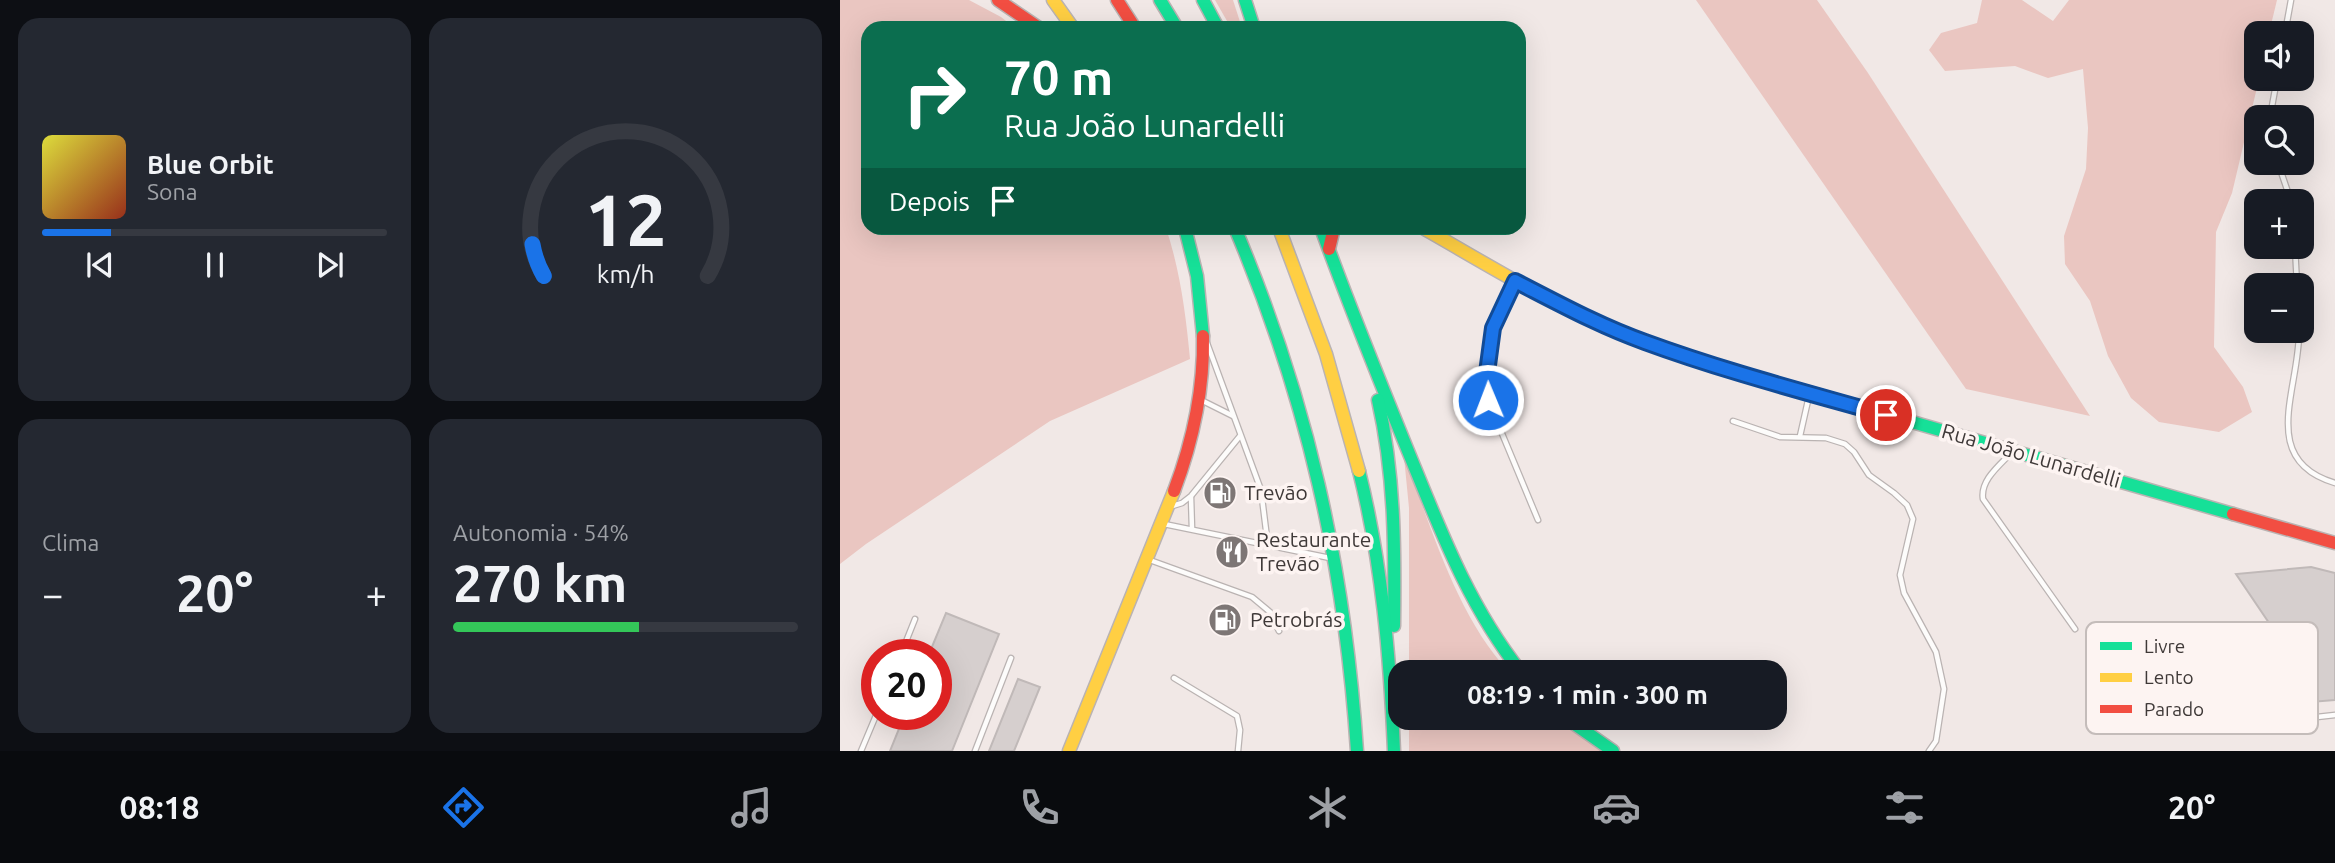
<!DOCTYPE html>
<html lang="pt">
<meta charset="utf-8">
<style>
body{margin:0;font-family:Ubuntu,sans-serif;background:#242831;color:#f1f3f6;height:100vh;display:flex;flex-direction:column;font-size:26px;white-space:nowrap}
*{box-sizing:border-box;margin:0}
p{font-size:23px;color:#9ea1a6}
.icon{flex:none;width:38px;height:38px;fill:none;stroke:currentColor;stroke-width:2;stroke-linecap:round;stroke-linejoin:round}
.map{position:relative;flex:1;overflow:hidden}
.panel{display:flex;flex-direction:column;gap:18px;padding:18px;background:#0d0f14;width:840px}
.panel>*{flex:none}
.guide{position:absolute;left:21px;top:21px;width:665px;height:214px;border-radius:21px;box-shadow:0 7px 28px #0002;background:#0b6e4f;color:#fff;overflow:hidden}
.controls{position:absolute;left:1404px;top:21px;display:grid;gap:14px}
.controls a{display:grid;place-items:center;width:70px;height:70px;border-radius:14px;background:#171b24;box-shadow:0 7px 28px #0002;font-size:35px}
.speed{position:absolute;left:21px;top:639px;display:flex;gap:14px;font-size:35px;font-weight:700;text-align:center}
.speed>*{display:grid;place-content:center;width:91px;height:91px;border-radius:50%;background:#171b24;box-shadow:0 7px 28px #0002;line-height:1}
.speed .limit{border:10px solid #d22;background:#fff;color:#111}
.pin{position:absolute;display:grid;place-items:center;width:60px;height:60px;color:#fff;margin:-30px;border:4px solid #fff;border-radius:50%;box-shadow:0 2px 7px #0007}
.me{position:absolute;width:77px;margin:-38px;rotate:359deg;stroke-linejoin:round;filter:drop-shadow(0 0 5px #0008)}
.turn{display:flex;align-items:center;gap:24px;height:147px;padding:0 28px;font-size:32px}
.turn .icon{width:91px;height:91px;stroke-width:2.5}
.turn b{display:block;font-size:49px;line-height:60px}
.then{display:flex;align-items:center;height:66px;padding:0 28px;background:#0003;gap:14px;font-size:26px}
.big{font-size:52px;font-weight:600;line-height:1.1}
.panel .widget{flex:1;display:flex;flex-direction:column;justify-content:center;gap:10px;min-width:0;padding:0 24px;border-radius:21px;background:#242831}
.panel .dial{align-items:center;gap:0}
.dial svg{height:182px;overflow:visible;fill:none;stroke:#363941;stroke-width:7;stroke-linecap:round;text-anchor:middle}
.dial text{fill:#f1f3f6;stroke:none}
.song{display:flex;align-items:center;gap:21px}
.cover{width:84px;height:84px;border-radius:10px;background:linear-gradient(135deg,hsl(60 70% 55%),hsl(10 70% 35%))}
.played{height:7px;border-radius:4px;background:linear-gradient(90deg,#1a73e8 20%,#363941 20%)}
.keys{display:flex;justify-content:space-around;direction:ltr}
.heat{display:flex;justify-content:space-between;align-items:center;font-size:38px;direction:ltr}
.charge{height:10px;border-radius:5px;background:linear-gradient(90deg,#34c759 54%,#363941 0)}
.panel .tiles{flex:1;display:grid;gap:18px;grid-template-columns:repeat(2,1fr)}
.trip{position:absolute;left:548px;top:660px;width:399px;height:70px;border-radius:21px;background:#171b24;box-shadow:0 7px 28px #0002;font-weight:600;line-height:70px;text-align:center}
.menu{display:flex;height:112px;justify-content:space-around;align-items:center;background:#090b0e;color:#9ea1a6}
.menu .icon{width:49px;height:49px}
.menu .on{color:#1a73e8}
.menu b{font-size:32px;color:#f1f3f6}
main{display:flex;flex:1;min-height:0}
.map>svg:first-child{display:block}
.green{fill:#eac6c1}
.building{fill:#d6cfce;stroke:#c0b9b8;stroke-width:2}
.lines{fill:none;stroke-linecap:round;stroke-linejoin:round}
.lane-casing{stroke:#bab3b2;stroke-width:7}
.fast-casing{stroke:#bab3b2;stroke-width:15}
.slow-casing{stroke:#bab3b2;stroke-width:15}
.jam-casing{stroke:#bab3b2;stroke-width:15}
.lane{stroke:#fdfcfb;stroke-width:4.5}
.fast{stroke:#16e098;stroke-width:12}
.slow{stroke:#ffcf43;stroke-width:12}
.jam{stroke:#f24e42;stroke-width:12}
.route-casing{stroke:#114b97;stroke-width:18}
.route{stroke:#1a73e8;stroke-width:12}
.labels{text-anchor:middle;stroke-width:7;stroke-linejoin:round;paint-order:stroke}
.street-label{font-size:21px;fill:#3f3938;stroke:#fdf4f2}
.poi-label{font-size:21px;fill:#3f3938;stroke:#fdf4f2;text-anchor:start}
.key{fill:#fdf4f2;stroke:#c4bcba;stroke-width:2}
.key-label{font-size:19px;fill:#3f3938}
</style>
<main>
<section class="panel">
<div class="tiles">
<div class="widget">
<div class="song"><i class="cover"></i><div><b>Blue Orbit</b><p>Sona</p></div></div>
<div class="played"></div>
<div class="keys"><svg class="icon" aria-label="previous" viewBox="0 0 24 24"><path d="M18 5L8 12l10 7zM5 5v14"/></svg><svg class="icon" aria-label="pause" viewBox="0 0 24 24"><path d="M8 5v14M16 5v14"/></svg><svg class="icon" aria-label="next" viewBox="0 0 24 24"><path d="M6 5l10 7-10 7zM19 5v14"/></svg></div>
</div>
<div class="widget dial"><svg viewBox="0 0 100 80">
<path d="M14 69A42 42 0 1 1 86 69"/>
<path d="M14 69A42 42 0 0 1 9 55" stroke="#1a73e8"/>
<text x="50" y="56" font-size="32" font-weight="700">12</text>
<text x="50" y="72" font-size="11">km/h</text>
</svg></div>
<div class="widget"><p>Clima</p>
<div class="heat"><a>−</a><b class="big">20°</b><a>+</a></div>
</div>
<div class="widget"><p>Autonomia · 54%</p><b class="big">270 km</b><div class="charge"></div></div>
</div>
</section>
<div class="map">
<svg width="1495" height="751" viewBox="0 0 1495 751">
<rect width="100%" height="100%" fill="#f1e8e6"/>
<g class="green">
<path d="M0,0h129l32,17 14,11h-147v200h298c14,42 20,87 24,131l-140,62 -184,123 -26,20z"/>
<path d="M375,0h18l9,28h-11z"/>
<path d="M856,0h121l51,73 222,343 -124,-27z"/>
<path d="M1142,0h40l31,21 16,-21h208l-8,33h-13v46h3l-27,114 -16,39 -2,115 29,40 9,25 -33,20 -60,-10 -28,-24 -23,-42 -18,-55 -25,-37 -1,-28 22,-67 2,-41 -5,-59 -35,9 -33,-12 -70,5 -16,-21 12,-17 36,-10z"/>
<path d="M564,457c29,73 51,156 105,215h-100v-164z"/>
<path d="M569,718h147l45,33h-192z"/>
</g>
<g class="building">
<path d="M1471,567l24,6v127l-24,2v-17l-75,-111z"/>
<path d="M106,613l53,21 -47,117h-62l15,-37h31v-60h-7z"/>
<path d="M178,679l22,8 -26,64h-25z"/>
</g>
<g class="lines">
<defs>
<g id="lane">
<path d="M1445,33l6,-33"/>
<path d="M1430,117l7,-38"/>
<path d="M1438,163l13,38"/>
<path d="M1455,247l2,38"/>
<path d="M675,281l-22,47 -7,52 2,20 50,120"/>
<path d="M1459,331c1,57 -42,129 36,152"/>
<path d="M367,343l54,147 7,56"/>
<path d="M361,400l32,16"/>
<path d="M893,421l47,16 46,1 19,6 9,8 15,23 25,18 13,12 6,14 -13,56 4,18 32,59 8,37 -8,52 -7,10"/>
<path d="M960,436l9,-40"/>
<path d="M1172,452c-12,13 -32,28 -29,47l92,130"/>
<path d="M351,497l1,32"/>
<path d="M329,507l13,-4 9,-7 49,-60"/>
<path d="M324,524l166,34"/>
<path d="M307,559l105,38 18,15 9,19"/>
<path d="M61,654l14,-35"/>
<path d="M1439,666l27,46 11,5 18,-2"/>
<path d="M334,678l63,38 3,14 -2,21"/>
<path d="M21,751l16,-38"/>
<path d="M135,751l36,-93"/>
</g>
<g id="fast">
<path d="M320,0l17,28"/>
<path d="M363,0l15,28"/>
<path d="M405,0l9,28"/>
<path d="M345,228l12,48 6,60"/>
<path d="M395,228c72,170 110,339 122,523"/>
<path d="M481,228c27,75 57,149 87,223 32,78 60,154 113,221"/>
<path d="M978,395l415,119"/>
<path d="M538,400c17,75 17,150 16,226"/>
<path d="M519,471c23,92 31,186 35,280"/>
<path d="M726,718l47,33"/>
</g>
<g id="slow">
<path d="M213,0l20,28"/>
<path d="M439,228l47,126 33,117"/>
<path d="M583,228c60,34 119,71 183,98 67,29 141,49 212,69"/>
<path d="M229,751l105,-260"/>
</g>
<g id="jam">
<path d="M158,0l41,28"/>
<path d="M277,0l18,28"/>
<path d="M489,249l5,-21"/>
<path d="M334,491c19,-50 30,-101 29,-155"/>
<path d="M1393,514l102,29"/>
</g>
</defs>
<use href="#lane" class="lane-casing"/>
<use href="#fast" class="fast-casing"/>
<use href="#slow" class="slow-casing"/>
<use href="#jam" class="jam-casing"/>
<use href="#lane" class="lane"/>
<use href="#fast" class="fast"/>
<use href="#slow" class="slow"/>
<use href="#jam" class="jam"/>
</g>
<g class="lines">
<defs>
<path id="route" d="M648,400l-2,-20 7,-52 22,-47c43,22 85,45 130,61 79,29 160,50 241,73"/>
</defs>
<use href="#route" class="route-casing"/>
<use href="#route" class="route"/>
</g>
<defs>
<symbol id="fuel-disc" viewBox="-11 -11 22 22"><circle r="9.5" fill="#7d7675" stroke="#fdf4f2"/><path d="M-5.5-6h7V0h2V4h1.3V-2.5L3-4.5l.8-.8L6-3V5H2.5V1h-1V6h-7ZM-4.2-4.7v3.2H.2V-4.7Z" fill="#fff"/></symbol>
<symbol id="restaurant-disc" viewBox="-11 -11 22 22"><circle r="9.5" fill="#7d7675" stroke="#fdf4f2"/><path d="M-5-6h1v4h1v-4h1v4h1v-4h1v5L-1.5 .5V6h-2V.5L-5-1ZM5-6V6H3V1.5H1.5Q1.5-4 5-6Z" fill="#fff"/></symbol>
</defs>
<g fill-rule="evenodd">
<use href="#fuel-disc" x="361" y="474" width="38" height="38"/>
<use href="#restaurant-disc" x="373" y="533" width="38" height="38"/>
<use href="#fuel-disc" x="366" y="601" width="38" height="38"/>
</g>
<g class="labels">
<g class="street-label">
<text transform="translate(1191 456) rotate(16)" y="7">Rua João Lunardelli</text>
</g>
<g class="poi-label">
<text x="404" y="500">Trevão</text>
<text x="416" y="547">Restaurante<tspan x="416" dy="24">Trevão</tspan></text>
<text x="410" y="627">Petrobrás</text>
</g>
</g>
<rect x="1246" y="622" width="232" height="112" rx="10" class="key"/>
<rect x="1260" y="642" width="32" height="8" fill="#16e098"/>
<rect x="1260" y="673" width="32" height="9" fill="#ffcf43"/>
<rect x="1260" y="705" width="32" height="8" fill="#f24e42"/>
<g class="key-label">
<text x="1304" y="653">Livre</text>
<text x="1304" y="684">Lento</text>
<text x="1304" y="716">Parado</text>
</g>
</svg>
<div class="controls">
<a><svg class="icon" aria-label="sound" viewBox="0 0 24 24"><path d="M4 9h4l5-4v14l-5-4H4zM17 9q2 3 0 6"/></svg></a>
<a><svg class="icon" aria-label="search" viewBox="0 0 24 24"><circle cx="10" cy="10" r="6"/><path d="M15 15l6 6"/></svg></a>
<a>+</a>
<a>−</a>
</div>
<div class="speed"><div class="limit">20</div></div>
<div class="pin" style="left:1046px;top:415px;background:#d93025"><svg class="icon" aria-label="arrive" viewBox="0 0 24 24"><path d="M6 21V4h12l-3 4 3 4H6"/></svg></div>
<svg class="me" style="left:648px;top:400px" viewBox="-20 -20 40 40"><circle r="17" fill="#1a73e8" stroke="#fff" stroke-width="3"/><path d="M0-11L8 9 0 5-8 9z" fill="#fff"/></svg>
<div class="trip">08:19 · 1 min · 300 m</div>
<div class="guide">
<div class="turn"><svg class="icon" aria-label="right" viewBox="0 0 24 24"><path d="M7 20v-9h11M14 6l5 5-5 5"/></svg><div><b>70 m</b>Rua João Lunardelli</div></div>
<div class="then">Depois<svg class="icon" aria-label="arrive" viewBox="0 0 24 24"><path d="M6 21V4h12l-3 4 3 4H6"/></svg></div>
</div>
</div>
</main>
<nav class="menu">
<b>08:18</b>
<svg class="icon on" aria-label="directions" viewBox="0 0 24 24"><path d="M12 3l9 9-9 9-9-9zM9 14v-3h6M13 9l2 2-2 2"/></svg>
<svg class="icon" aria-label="music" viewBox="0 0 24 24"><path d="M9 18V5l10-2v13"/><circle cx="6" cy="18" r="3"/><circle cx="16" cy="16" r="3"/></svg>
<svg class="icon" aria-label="phone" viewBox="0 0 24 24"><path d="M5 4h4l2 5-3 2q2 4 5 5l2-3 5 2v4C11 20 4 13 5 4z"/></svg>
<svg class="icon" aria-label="climate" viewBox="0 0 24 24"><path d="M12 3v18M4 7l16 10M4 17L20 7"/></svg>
<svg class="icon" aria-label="car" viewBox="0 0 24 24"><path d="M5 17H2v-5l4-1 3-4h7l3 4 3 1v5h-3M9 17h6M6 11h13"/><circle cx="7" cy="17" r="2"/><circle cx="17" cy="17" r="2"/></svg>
<svg class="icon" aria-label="filters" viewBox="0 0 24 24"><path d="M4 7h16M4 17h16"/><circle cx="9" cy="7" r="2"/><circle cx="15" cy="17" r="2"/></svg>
<b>20°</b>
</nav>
